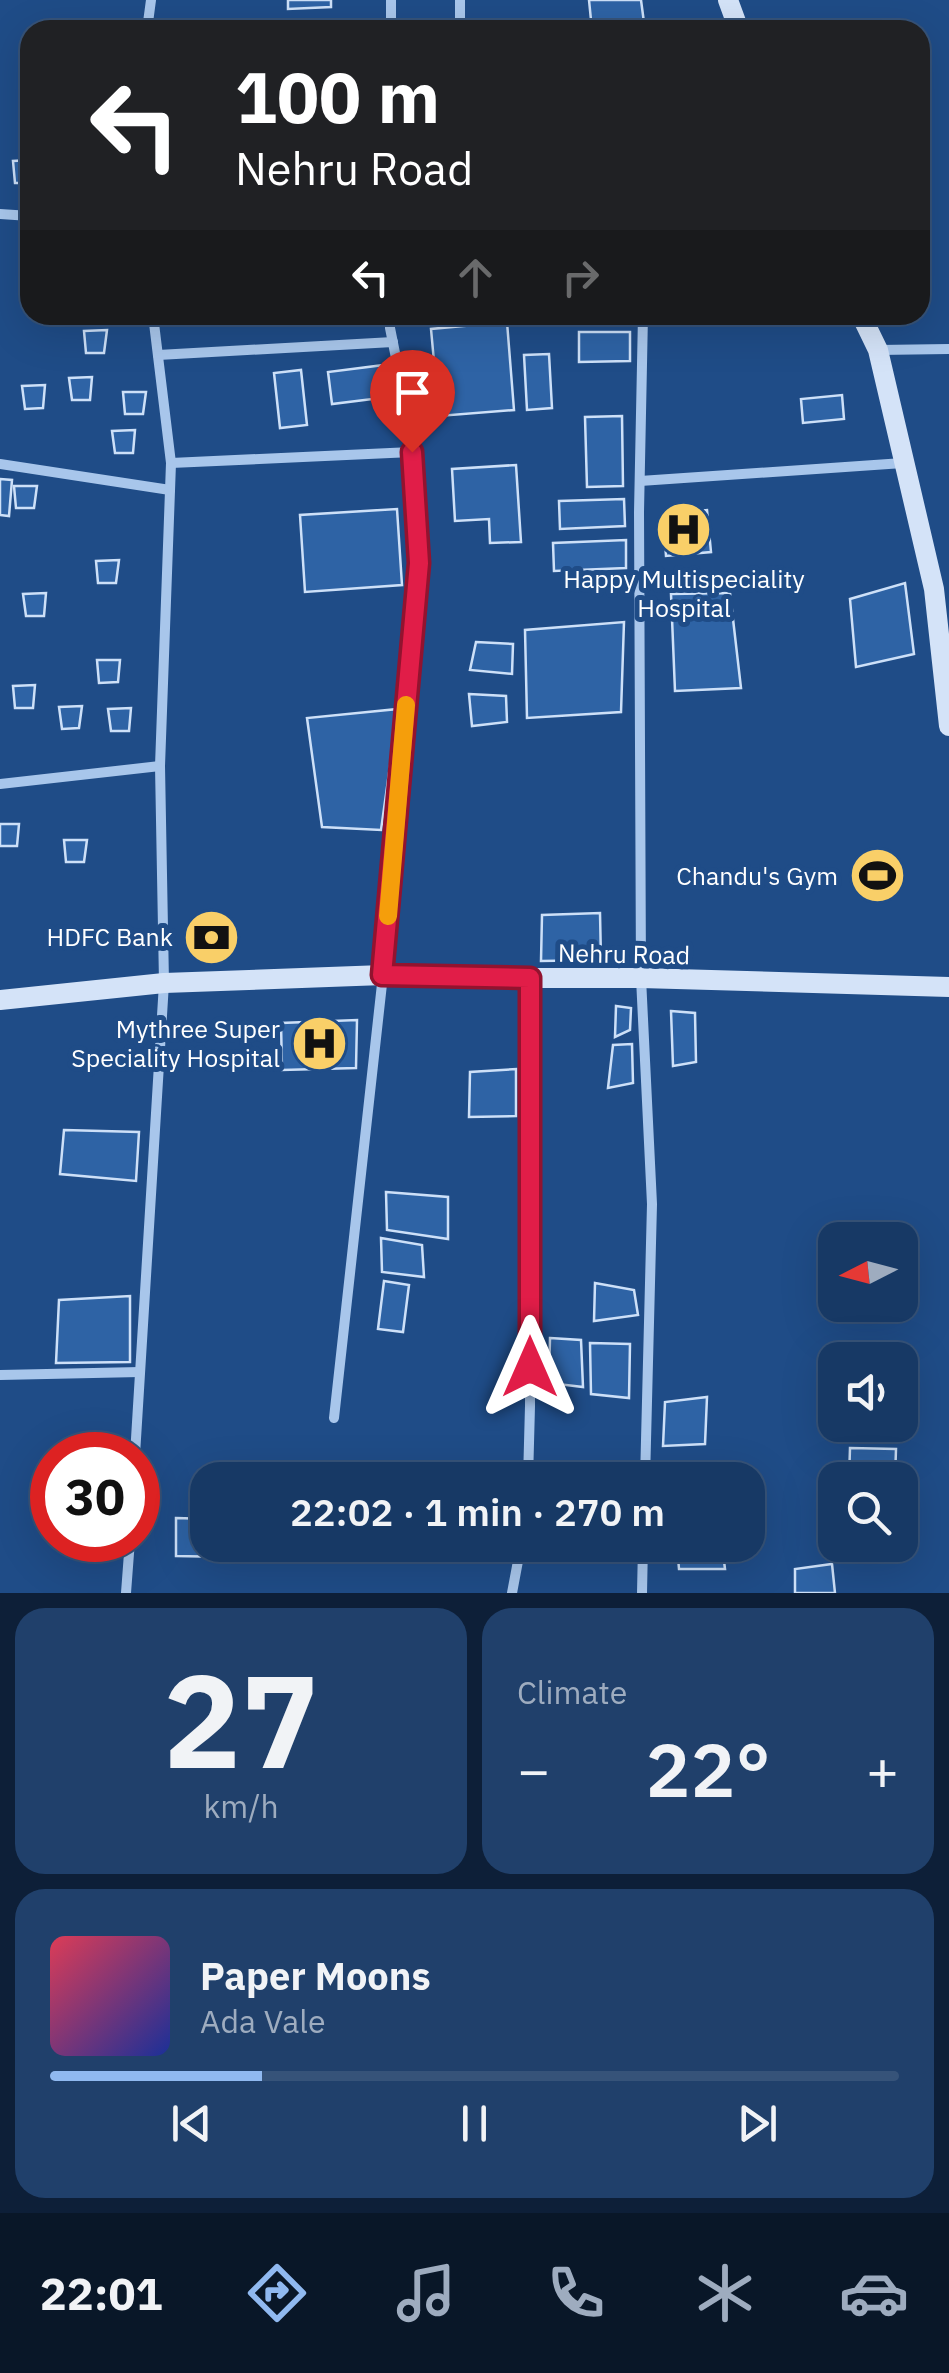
<!DOCTYPE html>
<meta charset="utf-8">
<style>
body{margin:0;font-family:"IBM Plex Sans",sans-serif;background:#20406b;color:#f1f3f6;height:100vh;display:flex;flex-direction:column;font-size:38px;white-space:nowrap}
*{box-sizing:border-box;margin:0}
p{font-size:32px;color:#9eacbf}
.icon{flex:none;width:55px;height:55px;fill:none;stroke:currentColor;stroke-width:2;stroke-linecap:round;stroke-linejoin:round}
.map{position:relative;height:1593px;overflow:hidden}
.drawer{display:flex;flex-direction:column;gap:15px;padding:15px;background:#0d1f38;flex:1}
.drawer>*{flex:none}
.hud{position:absolute;left:20px;top:20px;width:910px;height:305px;border-radius:30px;box-shadow:0 10px 40px #0002,0 0 0 2px #365379;background:#202124;color:#fff;overflow:hidden}
.needle{width:65px;rotate:264deg}
.tools{position:absolute;left:818px;top:1222px;display:grid;gap:20px}
.tools a{display:grid;place-items:center;width:100px;height:100px;border-radius:20px;background:#173965;box-shadow:0 10px 40px #0002,0 0 0 2px #365379;font-size:50px}
.speed{position:absolute;left:30px;top:1432px;display:flex;gap:20px;font-size:50px;font-weight:700;text-align:center}
.speed>*{display:grid;place-content:center;width:130px;height:130px;border-radius:50%;background:#173965;box-shadow:0 10px 40px #0002,0 0 0 2px #365379;line-height:1}
.speed .limit{border:15px solid #d22;background:#fff;color:#111}
.pin{position:absolute;display:grid;place-items:center;width:85px;height:85px;color:#fff;margin:-102px -42px;border-radius:50% 50% 50% 0;rotate:-45deg;box-shadow:0 0 10px #0007}
.pin .icon{rotate:45deg}
.me{position:absolute;width:110px;margin:-55px;rotate:0deg;stroke-linejoin:round;filter:drop-shadow(0 0 8px #0008)}
.turn{display:flex;align-items:center;gap:35px;height:210px;padding:0 50px;font-size:45px}
.turn .icon{width:130px;height:130px;stroke-width:2.5}
.turn b{display:block;font-size:70px;line-height:85px}
.lanes{display:flex;align-items:center;height:95px;padding:0 50px;background:#0003;justify-content:center;gap:50px;direction:ltr}
.lanes .off{opacity:.35}
.big{font-size:75px;font-weight:600;line-height:1.1}
.drawer .widget{flex:1;display:flex;flex-direction:column;justify-content:center;gap:15px;min-width:0;padding:0 35px;border-radius:30px;background:#20406b}
.drawer .dial{align-items:center;gap:0}
.dial b{font-size:130px;line-height:1}
.song{display:flex;align-items:center;gap:30px}
.cover{width:120px;height:120px;border-radius:15px;background:linear-gradient(135deg,hsl(350 70% 55%),hsl(230 70% 35%))}
.played{height:10px;border-radius:5px;background:linear-gradient(90deg,#90b9f0 25%,#365379 25%)}
.keys{display:flex;justify-content:space-around;direction:ltr}
.heat{display:flex;justify-content:space-between;align-items:center;font-size:55px;direction:ltr}
.drawer .tiles{flex:1;display:grid;gap:15px;grid-template-columns:1fr 1fr}
.widget:last-child{grid-column:span 2}
.trip{position:absolute;left:190px;top:1462px;width:575px;height:100px;border-radius:30px;background:#173965;box-shadow:0 10px 40px #0002,0 0 0 2px #365379;font-weight:600;line-height:100px;text-align:center}
.tab-bar{display:flex;height:160px;justify-content:space-around;align-items:center;background:#091728;color:#9eacbf}
.tab-bar .icon{width:70px;height:70px}
.tab-bar .selected{color:#90b9f0}
.tab-bar b{font-size:45px;color:#f1f3f6}
.map>svg:first-child{display:block}
.building{fill:#2e63a5;stroke:#cde0f8;stroke-width:2.5}
.lines{fill:none;stroke-linecap:round;stroke-linejoin:round}
.minor{stroke:#a8c6eb;stroke-width:10}
.secondary{stroke:#d4e3f8;stroke-width:20}
.route-casing{stroke:#92132f;stroke-width:25}
.route{stroke:#e11d48;stroke-width:18}
.slow{stroke:#f59e0b;stroke-width:18}
.labels{text-anchor:middle;stroke-width:10;stroke-linejoin:round;paint-order:stroke}
.poi-label{font-size:25px;fill:#fff;stroke:#1f4c87;text-anchor:end}
.street-label{font-size:25px;fill:#fff;stroke:#1f4c87}
</style>
<div class="map">
<svg width="949" height="1593" viewBox="0 0 949 1593">
<rect width="100%" height="100%" fill="#1f4c87"/>
<g class="building">
<path d="M288,0h43v7l-43,2z"/>
<path d="M589,0h52l4,30h-53z"/>
<path d="M30,160v23h-15l-2,-22z"/>
<path d="M507,322l7,88 -75,6 -8,-87z"/>
<path d="M107,330l-3,23h-18l-2,-22z"/>
<path d="M579,332h51v29l-51,1z"/>
<path d="M549,354l3,54 -25,2 -3,-55z"/>
<path d="M384,365l5,32 -57,7 -4,-32z"/>
<path d="M301,370l6,55 -27,3 -6,-55z"/>
<path d="M92,377l-2,23h-18l-3,-22z"/>
<path d="M45,385l-2,23 -18,1 -3,-23z"/>
<path d="M123,392h23l-3,22h-18z"/>
<path d="M842,395l2,24 -41,4 -2,-24z"/>
<path d="M622,416l1,70 -36,1 -2,-70z"/>
<path d="M135,430l-2,23h-18l-3,-22z"/>
<path d="M516,465l5,77 -31,1 -1,-24 -34,2 -3,-52z"/>
<path d="M0,479l12,1 -3,36 -9,-1z"/>
<path d="M14,486h23l-3,22h-18z"/>
<path d="M624,499l1,27 -65,3 -1,-28z"/>
<path d="M397,509l5,76 -97,7 -5,-77z"/>
<path d="M707,510l4,42 -45,4 -3,-42z"/>
<path d="M626,540v28l-72,3 -1,-28z"/>
<path d="M119,560l-3,23h-18l-2,-22z"/>
<path d="M905,583l9,71 -58,13 -6,-68z"/>
<path d="M46,593l-2,23h-18l-3,-22z"/>
<path d="M730,593l11,95 -66,3 -4,-97z"/>
<path d="M624,622l-3,90 -94,6 -2,-88z"/>
<path d="M476,642l37,2 -1,30 -42,-4z"/>
<path d="M97,660h23l-2,22 -19,1z"/>
<path d="M35,685l-2,23h-18l-2,-22z"/>
<path d="M469,694l37,2 1,26 -35,4z"/>
<path d="M82,706l-3,22 -17,1 -3,-22z"/>
<path d="M131,708l-2,23h-18l-3,-22z"/>
<path d="M398,709l-17,121 -59,-3 -15,-109z"/>
<path d="M0,824h19l-2,22h-17z"/>
<path d="M64,840h23l-3,22h-18z"/>
<path d="M600,913l1,47 -60,1 1,-46z"/>
<path d="M616,1006l15,2 -1,22 -15,7z"/>
<path d="M671,1011l24,2 1,49 -23,4z"/>
<path d="M357,1020l-1,48 -74,2 -1,-47z"/>
<path d="M632,1044l1,39 -25,5 5,-43z"/>
<path d="M516,1069v47l-47,1 1,-45z"/>
<path d="M64,1130l75,2 -3,49 -76,-7z"/>
<path d="M386,1192l62,5v42l-61,-9z"/>
<path d="M381,1238l41,7 2,32 -42,-5z"/>
<path d="M384,1281l25,4 -6,47 -25,-3z"/>
<path d="M595,1283l39,7 4,25 -44,6z"/>
<path d="M130,1296v66l-74,1 3,-63z"/>
<path d="M550,1338l31,2 2,47 -34,-4z"/>
<path d="M590,1343l40,1 -1,54 -38,-4z"/>
<path d="M707,1397l-2,47 -42,2 2,-44z"/>
<path d="M850,1448l46,1 -1,31h-46z"/>
<path d="M176,1518l32,1v26h70l1,13 -103,-2z"/>
<path d="M677,1545h45l3,24h-46z"/>
<path d="M832,1564l3,29h-40v-24z"/>
</g>
<g class="lines">
<g class="minor">
<path d="M460,0v30"/>
<path d="M147,30l4,-30"/>
<path d="M391,30v-30"/>
<path d="M0,214l30,2"/>
<path d="M643,315l-4,197 2,466 11,226 -7,276"/>
<path d="M878,350l71,-1"/>
<path d="M158,355l235,-13"/>
<path d="M171,463l241,-11"/>
<path d="M0,464l170,26"/>
<path d="M640,481l263,-18"/>
<path d="M0,784l160,-18"/>
<path d="M0,1375l140,-3"/>
<path d="M334,1418l49,-443 36,-412 -9,-135 -20,-100v-13"/>
<path d="M135,1455l29,-472 -4,-217 11,-303 -18,-148"/>
<path d="M528,1480l2,-74v-428"/>
<path d="M126,1593l4,-53"/>
<path d="M512,1593l9,-48"/>
<path d="M642,1593l1,-48"/>
</g>
<g class="secondary">
<path d="M728,0l11,30"/>
<path d="M861,315l17,35 56,239 15,137"/>
<path d="M0,1000l164,-17 219,-8 147,3h111l308,9"/>
</g>
</g>
<g class="lines">
<defs>
<path id="route" d="M412,452l7,111 -37,412 148,3v389"/>
</defs>
<use href="#route" class="route-casing"/>
<use href="#route" class="route"/>
<path class="slow" d="M388,916l18,-211"/>
</g>
<defs>
<symbol id="hospital-disc" viewBox="-11 -11 22 22"><circle r="9.5" fill="#f9cf68" stroke="#1f4c87"/><path d="M-5-5h3v3.5h4V-5h3V5h-3V1.5h-4V5h-3Z" fill="#111"/></symbol>
<symbol id="stadium-disc" viewBox="-11 -11 22 22"><circle r="9.5" fill="#f9cf68" stroke="#1f4c87"/><path d="M0-5a6.5 5 0 1 0 0 10a6.5 5 0 1 0 0-10ZM-3.5-1.8h7v3.6h-7Z" fill="#111"/></symbol>
<symbol id="bank-disc" viewBox="-11 -11 22 22"><circle r="9.5" fill="#f9cf68" stroke="#1f4c87"/><path d="M-6-4H6V4H-6ZM0-2.3a2.3 2.3 0 1 0 0 4.6a2.3 2.3 0 1 0 0-4.6Z" fill="#111"/></symbol>
</defs>
<g fill-rule="evenodd">
<use href="#hospital-disc" x="652" y="498" width="63" height="63"/>
<use href="#stadium-disc" x="846" y="844" width="63" height="63"/>
<use href="#bank-disc" x="180" y="906" width="63" height="63"/>
<use href="#hospital-disc" x="288" y="1012" width="63" height="63"/>
</g>
<g class="labels">
<g class="poi-label">
<text x="684" y="588" text-anchor="middle">Happy Multispeciality<tspan x="684" dy="29">Hospital</tspan></text>
<text x="838" y="885">Chandu's Gym</text>
<text x="173" y="946">HDFC Bank</text>
<text x="280" y="1038">Mythree Super<tspan x="280" dy="29">Speciality Hospital</tspan></text>
</g>
<g class="street-label">
<text transform="translate(624 954) rotate(1)" y="9">Nehru Road</text>
</g>
</g>
</svg>
<div class="tools">
<a><svg class="needle" viewBox="-14 -14 28 28"><path d="M0-13l5 13h-10z" fill="#e53935"/><path d="M0 13l5-13h-10z" fill="#9eacbf"/></svg></a>
<a><svg class="icon" aria-label="sound" viewBox="0 0 24 24"><path d="M4 9h4l5-4v14l-5-4H4zM17 9q2 3 0 6"/></svg></a>
<a><svg class="icon" aria-label="search" viewBox="0 0 24 24"><circle cx="10" cy="10" r="6"/><path d="M15 15l6 6"/></svg></a>
</div>
<div class="speed"><div class="limit">30</div></div>
<div class="pin" style="left:412px;top:452px;background:#d93025"><svg class="icon" aria-label="arrive" viewBox="0 0 24 24"><path d="M6 21V4h12l-3 4 3 4H6"/></svg></div>
<svg class="me" style="left:530px;top:1367px" viewBox="-20 -20 40 40"><path d="M0-17L14 15 0 8-14 15z" fill="#e11d48" stroke="#fff" stroke-width="4"/></svg>
<div class="trip">22:02 · 1 min · 270 m</div>
<div class="hud">
<div class="turn"><svg class="icon" aria-label="left" viewBox="0 0 24 24"><path d="M17 20v-9H6M10 6l-5 5 5 5"/></svg><div><b>100 m</b>Nehru Road</div></div>
<div class="lanes"><svg class="icon" aria-label="left" viewBox="0 0 24 24"><path d="M17 20v-9H6M10 6l-5 5 5 5"/></svg><svg class="icon off" aria-label="ahead" viewBox="0 0 24 24"><path d="M12 20V5M6 11l6-6 6 6"/></svg><svg class="icon off" aria-label="right" viewBox="0 0 24 24"><path d="M7 20v-9h11M14 6l5 5-5 5"/></svg></div>
</div>
</div>
<section class="drawer">
<div class="tiles">
<div class="widget dial"><b>27</b><p>km/h</p></div>
<div class="widget"><p>Climate</p>
<div class="heat"><a>−</a><b class="big">22°</b><a>+</a></div>
</div>
<div class="widget">
<div class="song"><i class="cover"></i><div><b>Paper Moons</b><p>Ada Vale</p></div></div>
<div class="played"></div>
<div class="keys"><svg class="icon" aria-label="previous" viewBox="0 0 24 24"><path d="M18 5L8 12l10 7zM5 5v14"/></svg><svg class="icon" aria-label="pause" viewBox="0 0 24 24"><path d="M8 5v14M16 5v14"/></svg><svg class="icon" aria-label="next" viewBox="0 0 24 24"><path d="M6 5l10 7-10 7zM19 5v14"/></svg></div>
</div>
</div>
</section>
<nav class="tab-bar">
<b>22:01</b>
<svg class="icon selected" aria-label="directions" viewBox="0 0 24 24"><path d="M12 3l9 9-9 9-9-9zM9 14v-3h6M13 9l2 2-2 2"/></svg>
<svg class="icon" aria-label="music" viewBox="0 0 24 24"><path d="M9 18V5l10-2v13"/><circle cx="6" cy="18" r="3"/><circle cx="16" cy="16" r="3"/></svg>
<svg class="icon" aria-label="phone" viewBox="0 0 24 24"><path d="M5 4h4l2 5-3 2q2 4 5 5l2-3 5 2v4C11 20 4 13 5 4z"/></svg>
<svg class="icon" aria-label="climate" viewBox="0 0 24 24"><path d="M12 3v18M4 7l16 10M4 17L20 7"/></svg>
<svg class="icon" aria-label="car" viewBox="0 0 24 24"><path d="M5 17H2v-5l4-1 3-4h7l3 4 3 1v5h-3M9 17h6M6 11h13"/><circle cx="7" cy="17" r="2"/><circle cx="17" cy="17" r="2"/></svg>
</nav>
